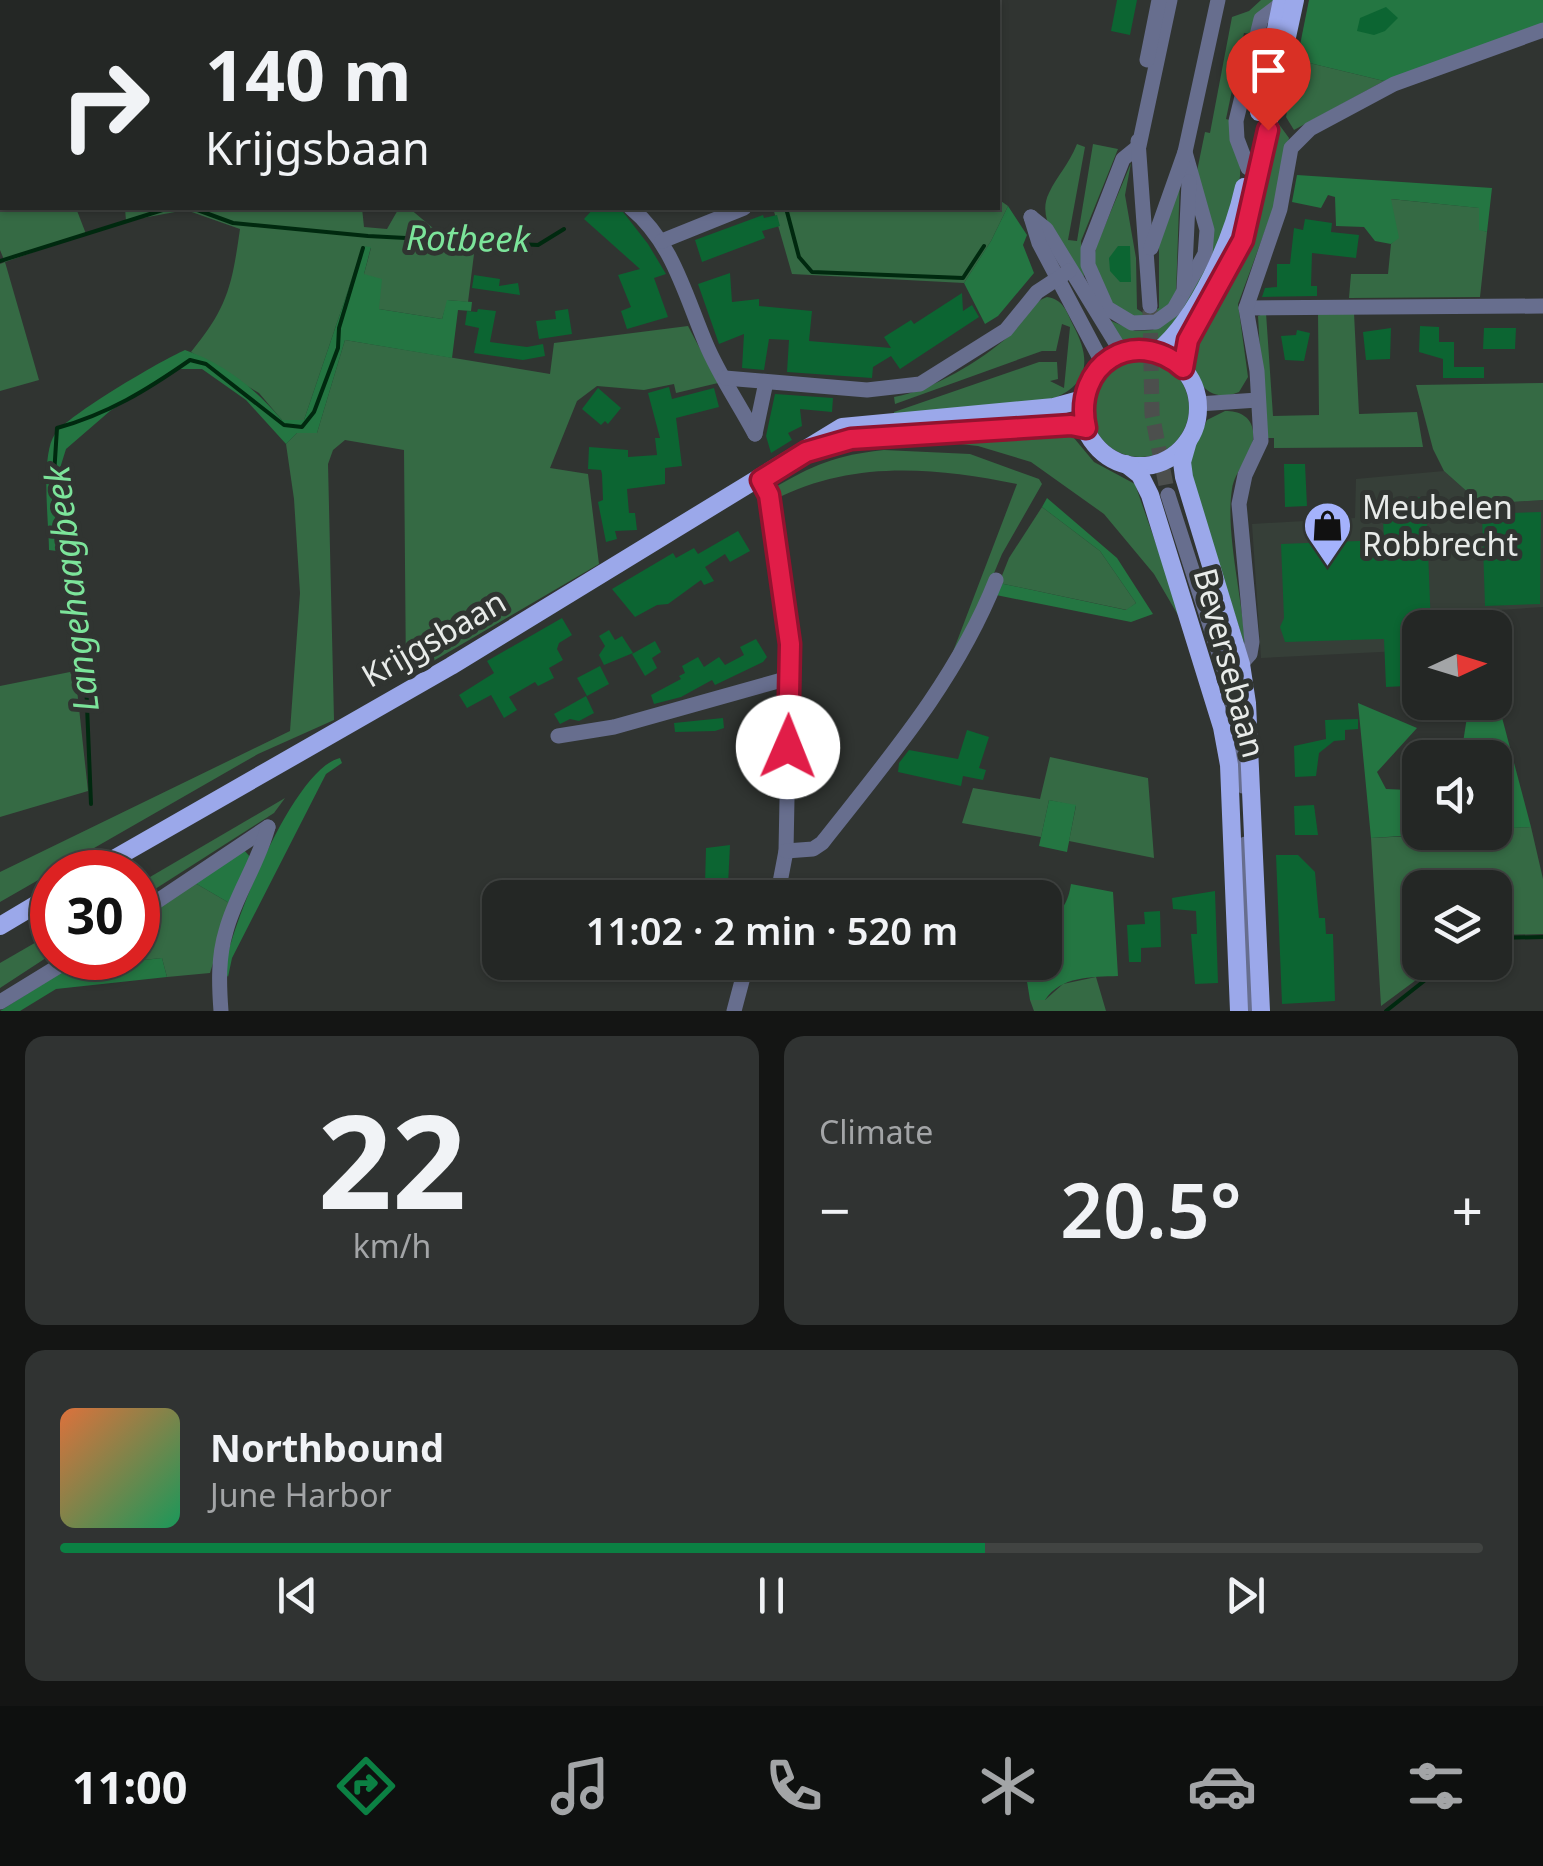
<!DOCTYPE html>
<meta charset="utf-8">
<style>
body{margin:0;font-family:"Noto Sans",sans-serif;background:#303332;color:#f1f3f6;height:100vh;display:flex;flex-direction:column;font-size:38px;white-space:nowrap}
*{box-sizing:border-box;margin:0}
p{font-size:32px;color:#a3a5a7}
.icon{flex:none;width:55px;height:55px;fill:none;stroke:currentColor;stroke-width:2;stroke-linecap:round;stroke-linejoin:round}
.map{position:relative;height:1011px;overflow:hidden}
.details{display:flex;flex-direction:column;gap:25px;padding:25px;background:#141514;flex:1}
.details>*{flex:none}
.guide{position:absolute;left:0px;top:0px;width:1000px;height:210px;box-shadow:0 2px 8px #0004,0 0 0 2px #414442;background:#242725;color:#f1f3f6;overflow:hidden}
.needle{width:65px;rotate:86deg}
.buttons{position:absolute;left:1402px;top:610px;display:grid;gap:20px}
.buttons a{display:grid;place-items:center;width:110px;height:110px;border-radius:20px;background:#242725;box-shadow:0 2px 8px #0004,0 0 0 2px #414442;font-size:50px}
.speed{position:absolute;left:30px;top:850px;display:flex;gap:20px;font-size:50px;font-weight:700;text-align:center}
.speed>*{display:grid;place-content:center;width:130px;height:130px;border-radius:50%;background:#242725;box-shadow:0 2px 8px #0004,0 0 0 2px #414442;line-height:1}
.speed .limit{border:15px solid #d22;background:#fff;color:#111}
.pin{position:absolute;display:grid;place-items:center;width:85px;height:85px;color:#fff;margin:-102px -42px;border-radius:50% 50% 50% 0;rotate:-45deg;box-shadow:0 0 10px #0007}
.pin .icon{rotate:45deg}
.me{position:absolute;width:110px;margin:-55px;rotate:1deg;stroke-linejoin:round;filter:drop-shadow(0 0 8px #0008)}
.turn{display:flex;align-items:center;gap:35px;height:210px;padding:0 40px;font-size:45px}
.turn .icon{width:130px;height:130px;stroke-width:2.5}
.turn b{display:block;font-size:70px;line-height:85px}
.big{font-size:75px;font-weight:600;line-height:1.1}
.details .widget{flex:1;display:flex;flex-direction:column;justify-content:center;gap:15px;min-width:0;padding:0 35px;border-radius:20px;background:#303332}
.details .dial{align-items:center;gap:0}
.dial b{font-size:130px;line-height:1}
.song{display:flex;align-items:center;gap:30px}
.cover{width:120px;height:120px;border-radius:15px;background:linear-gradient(135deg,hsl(20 70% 55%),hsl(150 70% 35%))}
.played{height:10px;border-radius:5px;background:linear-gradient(90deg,#0b8043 65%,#414442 65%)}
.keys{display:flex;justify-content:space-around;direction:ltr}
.heat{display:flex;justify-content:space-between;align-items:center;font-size:55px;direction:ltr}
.details .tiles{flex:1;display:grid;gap:25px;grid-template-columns:1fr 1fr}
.widget:last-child{grid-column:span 2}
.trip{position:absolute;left:482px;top:880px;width:580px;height:100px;border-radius:20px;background:#242725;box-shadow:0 2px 8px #0004,0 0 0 2px #414442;font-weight:600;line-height:100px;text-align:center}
.tabs{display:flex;height:160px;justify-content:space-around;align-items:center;background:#0e100f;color:#a3a5a7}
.tabs .icon{width:70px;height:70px}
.tabs .selected{color:#0b8043}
.tabs b{font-size:45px;color:#f1f3f6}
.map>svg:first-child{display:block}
.built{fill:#363f38}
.green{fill:#356a44}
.forest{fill:#247642}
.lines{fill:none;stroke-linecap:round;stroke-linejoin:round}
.stream{stroke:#00290f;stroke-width:4}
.building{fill:#0c6532}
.minor-tunnel{stroke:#4c4f4d;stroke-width:15;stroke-dasharray:15 8;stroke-linecap:butt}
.minor{stroke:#676e8e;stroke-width:15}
.major{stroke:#9ba8ea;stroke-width:18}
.route-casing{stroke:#92132f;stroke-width:25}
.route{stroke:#e11d48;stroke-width:18}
.labels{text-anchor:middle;stroke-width:10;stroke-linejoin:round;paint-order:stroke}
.poi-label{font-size:32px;fill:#e8ebe9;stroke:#303431;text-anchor:start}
.street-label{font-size:32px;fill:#e8ebe9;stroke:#303431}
.water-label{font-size:35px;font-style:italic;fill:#7ce49a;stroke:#303431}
</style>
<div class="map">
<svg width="1543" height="1011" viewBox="0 0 1543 1011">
<rect width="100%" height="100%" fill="#303431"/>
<path class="built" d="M1444,471l37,33 62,-4v107l-73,5 4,15 -54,1v22l-159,8 -9,-134 103,-6 1,-39z"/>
<g class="green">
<path d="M1261,0h13l-23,34 -7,-1 -18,86 7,2c3,18 8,37 7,55 -5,51 -45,133 -84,166l-38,-2 -9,-20 26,11 18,-1 55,-70 -11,-89 8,-39 5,1 22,-116 17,-6z"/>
<path d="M1297,60l87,21 -90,49 -8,-13z"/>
<path d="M0,100l2,108h74l10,26 -81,28 34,118 -39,11v-127l5,-2 -5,-12z"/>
<path d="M1275,119l14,19 -13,63 -38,103 10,73 -9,15c-30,13 -47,-12 -48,-40z"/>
<path d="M1077,144l8,3 -17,93 9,1 16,-97 25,5 -37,92 3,36c-16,-21 -50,-55 -35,-84 9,-19 19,-27 28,-49z"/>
<path d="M1131,163l-6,32 11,63 1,51 8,5 14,-6v-65l21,-65 -4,116 -6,11 -25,16 -33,-14 -19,-42 3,-18z"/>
<path d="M998,199l10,7 -17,35 -27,42 -172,-9 -19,-66h225z"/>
<path d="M1390,199l90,9 -1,21 8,3 -7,65 -131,1 2,-24h37l3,-30 7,-7z"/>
<path d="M125,208h237l2,19 23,2 12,-21h10l37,31v5l29,2 -7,56 -20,-2 -6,19 -63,-10 -15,-35 7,-26 -8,-2 -59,174h-22l-23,-27 -68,-41c37,-45 41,-67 49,-123l-54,-19 -60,11z"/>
<path d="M1047,297c16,2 20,15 26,28 20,37 15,63 -27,76l-152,14v-3l145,-50h18l1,17 -8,2 14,7 6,-61 -8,-3 -6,27h-14l-147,53 -1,-7c38,-7 87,-36 116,-62 15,-12 18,-31 37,-38z"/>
<path d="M1318,312l36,1 5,101 58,-2 6,35 -149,1v-10h-9l-7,-122 8,-3 7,103 46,-1z"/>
<path d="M688,326l30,57 -42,10 -2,-9 -30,6 -47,-4 -20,15 -27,67 38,6 11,90 -193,113 -2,-227 -59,-10 -12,10 -5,14 6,256 -76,34 -258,148v-30l290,-141 10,-138 -6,-94 -8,-55 11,-11h20l28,-93 205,34 4,-31z"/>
<circle cx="1140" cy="408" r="49"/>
<path d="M1543,383v117l-62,4 -37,-33 -11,-22 -17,-64z"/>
<path d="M1225,411c14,0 26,5 28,20 3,23 -18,37 -21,58 -7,44 11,110 13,157l-58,-181 20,-45z"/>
<path d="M1069,432l25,30 41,22 50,143 -31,-53 -50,-60 -73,-52 -53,-16 -62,-7z"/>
<path d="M884,450l86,4 69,25 3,5 -40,70 -33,79 -23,37 71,-186c-84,-17 -166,-24 -243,16l-2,-11c41,-24 64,-34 112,-39z"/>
<path d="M1042,507l58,44 36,52 -9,7 -128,-27 10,-25z"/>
<path d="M75,671l13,120 -88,26v-131z"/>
<path d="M1050,757l98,21 6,80 -85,-17 7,-35 -27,-6 -8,37 -79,-14 11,-35 67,11z"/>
<path d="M285,798l-11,15 -136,87v-16z"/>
<path d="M1531,827l12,52v55l-48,1v-47h-75v74l19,1 -58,43 -10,-168 124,-6v-3z"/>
<path d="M195,883l36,21 -21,69 -43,4 -5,-19 -28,3 -14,-3h18v-36z"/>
<path d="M52,933v21l-52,34v-25z"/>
<path d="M1096,977l10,34h-72l-4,-11h15l18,-16z"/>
</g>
<g class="forest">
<path d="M1309,0h234v23l-159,58 -87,-21z"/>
<path d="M1297,175l195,13 -5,44 -8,-2v-22l-88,-9 8,39 -8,6 -16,-3 -11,-14 -28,-1 -1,-29 -7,-2 -7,13 -29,-6z"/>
<path d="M1008,206l19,29 -4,10 11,28 -36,43 -13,8 -21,-41 27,-42z"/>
<path d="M363,246l8,1 -7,27 18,5 -3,30 63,10 5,-19 25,2 -1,9 -13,-1 -6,48 -107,-18 -28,93h-20l-11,11 -40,-44 -44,-31h-26l-66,42 -44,38 -10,32 1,70 -8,-1c0,-27 -9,-94 6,-116 13,-19 105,-73 130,-84 38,13 71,39 97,70h22z"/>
<path d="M1047,498l70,60 36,56 -22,8 -135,-27 3,-12 127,27 10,-7 -36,-52 -58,-44z"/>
<path d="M1495,691l36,136 -36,2v-71l-21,-1 -1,-7 -11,-1 5,-32 -23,-8 1,-6 50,-1z"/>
<path d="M1358,703l59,25 -40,44 9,17 23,1v9l11,-1v34l29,1 -78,5z"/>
<path d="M340,758l2,5 -16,11 -94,184 -4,19 -4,-7c8,-46 69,-201 116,-212z"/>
<path d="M1049,800l27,5 -9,47 -28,-6z"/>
<path d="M244,850l7,8 -20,46 -36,-21z"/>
<path d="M1071,884l42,8 5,84c-27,1 -57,0 -73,24h-15l-6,-37 21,-1v-44c18,-5 23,-16 26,-34z"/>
<path d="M84,958l51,3 27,-3 5,19 -111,12 -36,22h-20z"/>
</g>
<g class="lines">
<g class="stream">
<path d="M192,208l41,15 135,13 170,9 26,-16"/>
<path d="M786,208l13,49 13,15 151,6 21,-32"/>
<path d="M0,261l169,-53"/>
<path d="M91,804l-5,-123 -33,-190 4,-63c51,-14 90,-38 133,-68l16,4 78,61 18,2 12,-15 24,-64 1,-20 24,-80"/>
<path d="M1495,938l48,-1"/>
<path d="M1386,1011l62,-49"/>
</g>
</g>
<g class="building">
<path d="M1117,0h20l-7,35 -19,-4z"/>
<path d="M1386,7l12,11 -13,13 -11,4 -17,-4 3,-13z"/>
<path d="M594,208h26l28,36 18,30 -12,4 14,39 -41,12 -6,-18 10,-4 -13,-32 22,-6 -56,-50z"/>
<path d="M763,215l1,3 13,-3 3,11 -18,5 3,7 -63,24 -7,-22z"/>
<path d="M1305,219l27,4 -1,9 28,3 -3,23 -44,-5 -1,33h6v10l-55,1 3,-9 12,-1v-23h13l4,-36 9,2z"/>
<path d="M1118,246h12l1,36h-11l-10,-11 -1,-13z"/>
<path d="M730,273l2,29 27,-3v7l53,5 -3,30 82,7 -7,-11 27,-17 3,4 48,-31 1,18 9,-6 7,12 -79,52 -9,-13 -18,11 -1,11 -85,-6 2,-32 -20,-1 -5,31 -22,-2 2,-34 -25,10 -21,-60z"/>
<path d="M474,275l26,4 -1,7 19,-3 2,12 -48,-7z"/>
<path d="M478,309l18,2 -6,31 37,5 16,-3 2,12 -22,4 -49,-7 5,-25 -14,-3 2,-14 10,1z"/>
<path d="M568,309l4,25 -33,5 -3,-18 20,-2 -1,-8z"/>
<path d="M1420,326l19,1v15h15v25h30v11h-41v-19l-24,-7z"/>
<path d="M1391,328l-1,31 -24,1 -3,-28z"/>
<path d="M1484,328h32l-1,21h-32z"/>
<path d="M1297,330l13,3 -6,28 -19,-1 -4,-24 15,-1z"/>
<path d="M669,387l3,12 42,-11 5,19 -43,11 6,48 -17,2v16l-38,5 2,24h6l2,17 -22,1 2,8 -11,3 -8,-40 5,-2 -1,-26 -1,-4 -13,-1 1,-22 39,3v7l29,-2 -2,-17h5l-12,-45z"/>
<path d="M598,388l23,20 -13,16 -3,-3 -4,4 -19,-16z"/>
<path d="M775,394l58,4 -1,14 -32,-3 2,17 -14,7 4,7 -21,13 -5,-17z"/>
<path d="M1284,464h21l2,42 -22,1z"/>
<path d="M1426,497l5,131h-11v10h-12l2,33h-5l1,15 -20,1 -2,-48 -99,3 -5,-15 4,-9 -3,-74 103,-4 -2,-41z"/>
<path d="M1541,512l-1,92 -55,2 -3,-92z"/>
<path d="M738,531l12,20 -20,11 -5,-8 -20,13 9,14 -10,4 -3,-5 -33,24 -11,1 -22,12 -23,-28 61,-36 3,5 18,-10 4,6z"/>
<path d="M562,618l10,17 -13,8 -2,6 6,11 -14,8 5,10 -16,8 -3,-4 -26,15 8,13 -13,8 -13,-23 -24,13 -8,-13 35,-22 -7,-12z"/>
<path d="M609,630l6,10 7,-4 11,17 -29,12 -5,-10 6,-9 -6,-10z"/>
<path d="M756,639l11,18 -4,5 -48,23 -3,-5 -31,17 -27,7 -3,-9 30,-16 -2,-3 6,-3 -3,-7 16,-9 6,10 15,-10 6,8 19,-10 -4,-8z"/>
<path d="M655,641l6,11 -9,6 5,10 -12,8 -13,-22z"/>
<path d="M600,666l9,18 -22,12 -10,-18z"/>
<path d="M586,696l8,17 -15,8 -9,-2 -10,5 -6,-10z"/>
<path d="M723,718l1,10 -9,3 -40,1 -1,-9z"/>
<path d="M1358,719v10l-13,1v10l-11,1 -15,12 -3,23 -21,1 -1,-31 32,-7 -1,-19z"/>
<path d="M967,730l22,7 -10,31 7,2 -3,10 -20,-4 -2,10 -63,-14 1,-9 10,-13 49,9z"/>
<path d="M1314,805l4,30h-23l-1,-29z"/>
<path d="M730,845l-2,40h-23l1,-37z"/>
<path d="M1276,855h22l17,17 4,46h6l1,16h7l2,67 -53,3z"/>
<path d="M1215,891l3,92 -23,1 -4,-50h6l-1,-23 -23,-2 -1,-11z"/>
<path d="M1160,911l1,36 -20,1v14h-12l-2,-37 18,-1 -1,-12z"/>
</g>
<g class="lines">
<path class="minor-tunnel" d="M1150,310l2,104 16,81"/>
<g class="minor">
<path d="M456,0l2,2"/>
<path d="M1170,0l-31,146 -16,13 -35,90v16l19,43 25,15 24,-1 18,-13 31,-55 2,-24 -22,-78"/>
<path d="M1147,60l12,-60"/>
<path d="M1138,141l12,165"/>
<path d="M1248,168l-11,-29 -1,-18 25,-102 21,-16"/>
<path d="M631,208c42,35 54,87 75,136 13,31 33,60 49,90"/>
<path d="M1031,217l15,12 76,124"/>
<path d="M1031,217l8,26 64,121"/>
<path d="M662,241l82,-33"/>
<path d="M1151,248l34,-96 33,-152"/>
<path d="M1184,289l5,-107"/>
<path d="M1246,308l297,-2"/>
<path d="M725,378l142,12 53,-6 86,-54 31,-38 32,-21"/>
<path d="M1198,404l60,-4"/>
<path d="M755,434l11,-52"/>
<path d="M761,479l8,16 21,149 -4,207 -9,47"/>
<path d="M1168,495l63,196 12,95"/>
<path d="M1241,664l9,-10 2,-12 -13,-138 6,-29 16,-34 -4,-70 -11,-63 34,-99 11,-61 19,-19 84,-45 149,-54"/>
<path d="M558,736l56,-9 175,-49"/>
<path d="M1245,844l6,167"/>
<path d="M786,851l27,-2 9,-6c66,-84 134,-162 174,-263"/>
<path d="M138,914l130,-87"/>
<path d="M0,1002l72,-44"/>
<path d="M221,1011c-2,-26 -3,-54 5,-80 9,-35 32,-67 42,-104"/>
<path d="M734,1011l13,-49"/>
</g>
<g class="major">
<path d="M1259,112l23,-112"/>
<circle cx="1140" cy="408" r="58"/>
<path d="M1157,352c42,-35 75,-112 87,-165"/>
<path d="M1183,369l6,-29 54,-100 52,-240"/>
<path d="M1188,441l-6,21 2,15 57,187 6,39 14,308"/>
<path d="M821,450c57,-26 183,-21 250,-25l15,3"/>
<path d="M1126,464l14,11 10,20 72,232 7,38 10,246"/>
<path d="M91,872l360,-206 391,-239 212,-20 29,-8"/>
<path d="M0,926l52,-31"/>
</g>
</g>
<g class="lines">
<defs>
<path id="route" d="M788,747l2,-103 -21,-149 -8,-15 45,-28 45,-13 220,-14 15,3c-14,-63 48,-103 97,-60l5,-28 55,-100 25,-110"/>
</defs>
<use href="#route" class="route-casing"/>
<use href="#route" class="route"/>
</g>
<defs>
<symbol id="shop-pin" viewBox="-11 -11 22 30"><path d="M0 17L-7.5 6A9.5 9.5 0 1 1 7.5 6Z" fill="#a4b2fc" stroke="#303431"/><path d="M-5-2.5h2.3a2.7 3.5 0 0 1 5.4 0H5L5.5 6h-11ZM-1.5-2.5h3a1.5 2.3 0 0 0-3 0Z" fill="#111"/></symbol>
</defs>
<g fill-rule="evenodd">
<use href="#shop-pin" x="1300" y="498" width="55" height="75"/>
</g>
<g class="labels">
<g class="poi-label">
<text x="1362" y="519">Meubelen<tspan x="1362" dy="37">Robbrecht</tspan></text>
</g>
<g class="street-label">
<text transform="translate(434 639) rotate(-30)" y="11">Krijgsbaan</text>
<text transform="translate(1229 663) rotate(75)" y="11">Beversebaan</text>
</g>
<g class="water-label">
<text transform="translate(468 239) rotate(1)" y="12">Rotbeek</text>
<text transform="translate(72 589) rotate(-97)" y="12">Langehaagbeek</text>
</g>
</g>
</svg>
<div class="buttons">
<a><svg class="needle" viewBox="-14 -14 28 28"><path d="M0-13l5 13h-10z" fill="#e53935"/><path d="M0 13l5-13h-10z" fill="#a3a5a7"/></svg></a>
<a><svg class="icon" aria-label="sound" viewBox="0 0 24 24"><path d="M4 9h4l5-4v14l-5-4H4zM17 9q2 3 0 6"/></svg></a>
<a><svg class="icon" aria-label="layers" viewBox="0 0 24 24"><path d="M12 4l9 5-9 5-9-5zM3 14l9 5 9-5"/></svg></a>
</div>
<div class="speed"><div class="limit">30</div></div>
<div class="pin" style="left:1268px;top:130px;background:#d93025"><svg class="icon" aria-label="arrive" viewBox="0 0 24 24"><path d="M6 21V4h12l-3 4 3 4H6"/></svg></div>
<svg class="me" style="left:788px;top:747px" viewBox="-20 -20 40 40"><circle r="19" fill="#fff"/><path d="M0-13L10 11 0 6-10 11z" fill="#e11d48"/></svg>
<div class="trip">11:02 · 2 min · 520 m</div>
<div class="guide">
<div class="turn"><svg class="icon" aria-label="right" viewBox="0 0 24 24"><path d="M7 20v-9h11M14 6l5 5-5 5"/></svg><div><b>140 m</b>Krijgsbaan</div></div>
</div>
</div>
<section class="details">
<div class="tiles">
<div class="widget dial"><b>22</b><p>km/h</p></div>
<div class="widget"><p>Climate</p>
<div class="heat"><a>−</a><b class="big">20.5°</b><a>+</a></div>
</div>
<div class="widget">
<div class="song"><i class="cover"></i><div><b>Northbound</b><p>June Harbor</p></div></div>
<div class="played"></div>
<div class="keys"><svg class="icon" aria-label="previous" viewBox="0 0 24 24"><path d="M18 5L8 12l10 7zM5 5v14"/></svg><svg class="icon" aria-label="pause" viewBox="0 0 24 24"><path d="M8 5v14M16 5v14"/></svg><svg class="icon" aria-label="next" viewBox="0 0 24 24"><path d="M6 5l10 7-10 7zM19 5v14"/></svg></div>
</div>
</div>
</section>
<nav class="tabs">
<b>11:00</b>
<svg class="icon selected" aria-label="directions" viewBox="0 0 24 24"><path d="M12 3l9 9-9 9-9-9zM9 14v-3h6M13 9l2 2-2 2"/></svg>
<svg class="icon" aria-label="music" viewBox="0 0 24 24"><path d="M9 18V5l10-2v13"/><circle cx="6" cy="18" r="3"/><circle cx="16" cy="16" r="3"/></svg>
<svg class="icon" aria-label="phone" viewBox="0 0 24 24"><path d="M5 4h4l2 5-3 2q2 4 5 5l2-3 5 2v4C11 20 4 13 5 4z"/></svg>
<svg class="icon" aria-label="climate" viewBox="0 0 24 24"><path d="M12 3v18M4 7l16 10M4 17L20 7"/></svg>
<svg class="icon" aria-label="car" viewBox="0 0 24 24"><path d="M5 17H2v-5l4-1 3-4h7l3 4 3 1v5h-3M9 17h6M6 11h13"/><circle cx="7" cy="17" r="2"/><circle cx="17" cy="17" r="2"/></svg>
<svg class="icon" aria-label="filters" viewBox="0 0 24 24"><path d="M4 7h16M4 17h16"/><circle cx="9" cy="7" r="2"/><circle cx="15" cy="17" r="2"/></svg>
</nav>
